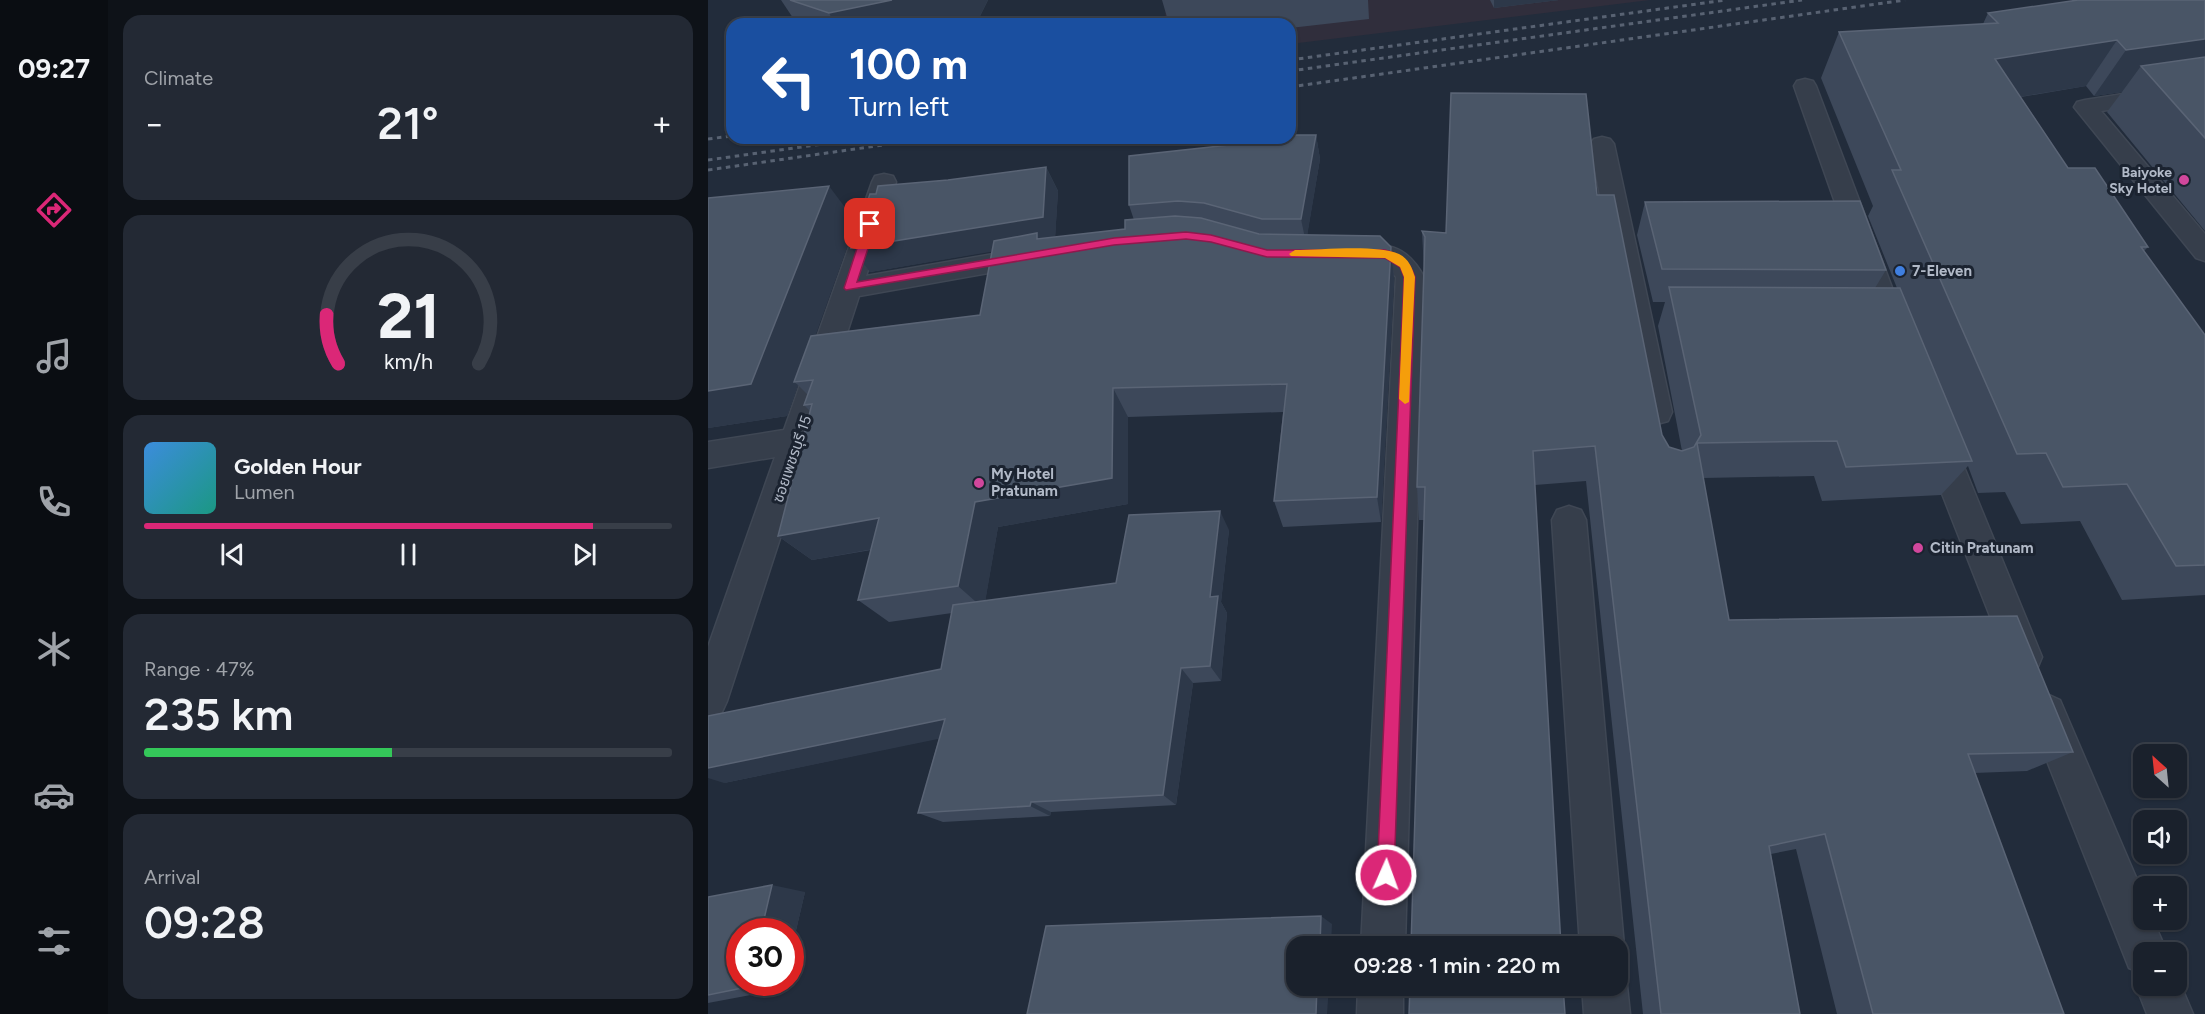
<!DOCTYPE html>
<meta charset="utf-8">
<style>
body{margin:0;font-family:Figtree,"Noto Sans Thai",sans-serif;background:#232934;color:#f1f3f6;height:100vh;display:flex;flex-direction:column;font-size:22px;white-space:nowrap}
*{box-sizing:border-box;margin:0}
p{font-size:20px;color:#9fa3a9}
.icon{flex:none;width:33px;height:33px;fill:none;stroke:currentColor;stroke-width:2;stroke-linecap:round;stroke-linejoin:round}
.map{position:relative;flex:1;overflow:hidden}
.drawer{display:flex;flex-direction:column;gap:15px;padding:15px;background:#0e1218;width:600px}
.drawer>*{flex:none}
.banner{position:absolute;left:18px;top:18px;width:570px;height:126px;border-radius:18px;box-shadow:0 2px 4px #0004,0 0 0 2px #383e48;background:#1a4fa0;color:#fff;overflow:hidden}
.needle{width:39px;rotate:333deg}
.controls{position:absolute;left:1425px;top:744px;display:grid;gap:12px}
.controls a{display:grid;place-items:center;width:54px;height:54px;border-radius:12px;background:#1a212c;box-shadow:0 2px 4px #0004,0 0 0 2px #383e48;font-size:30px}
.speed{position:absolute;left:18px;top:918px;display:flex;gap:12px;font-size:30px;font-weight:700;text-align:center}
.speed>*{display:grid;place-content:center;width:78px;height:78px;border-radius:50%;background:#1a212c;box-shadow:0 2px 4px #0004,0 0 0 2px #383e48;line-height:1}
.speed .limit{border:9px solid #d22;background:#fff;color:#111}
.pin{position:absolute;display:grid;place-items:center;width:51px;height:51px;color:#fff;margin:-26px;border-radius:12px;box-shadow:0 3px 9px #0006}
.me{position:absolute;width:66px;margin:-33px;rotate:2deg;stroke-linejoin:round;filter:drop-shadow(0 0 4px #0008)}
.turn{display:flex;align-items:center;gap:21px;height:126px;padding:0 24px;font-size:27px}
.turn .icon{width:78px;height:78px;stroke-width:2.5}
.turn b{display:block;font-size:42px;line-height:51px}
.big{font-size:45px;font-weight:600;line-height:1.1}
.drawer .widget{flex:1;display:flex;flex-direction:column;justify-content:center;gap:9px;min-width:0;padding:0 21px;border-radius:18px;background:#232934}
.drawer .dial{align-items:center;gap:0}
.dial svg{height:156px;overflow:visible;fill:none;stroke:#383e48;stroke-width:7;stroke-linecap:round;text-anchor:middle}
.dial text{fill:#f1f3f6;stroke:none}
.song{display:flex;align-items:center;gap:18px}
.cover{width:72px;height:72px;border-radius:9px;background:linear-gradient(135deg,hsl(210 70% 55%),hsl(170 70% 35%))}
.played{height:6px;border-radius:3px;background:linear-gradient(90deg,#db2777 85%,#383e48 85%)}
.keys{display:flex;justify-content:space-around;direction:ltr}
.heat{display:flex;justify-content:space-between;align-items:center;font-size:33px;direction:ltr}
.charge{height:9px;border-radius:4px;background:linear-gradient(90deg,#34c759 47%,#383e48 0)}
.trip{position:absolute;left:578px;top:936px;width:342px;height:60px;border-radius:18px;background:#1a212c;box-shadow:0 2px 4px #0004,0 0 0 2px #383e48;font-weight:600;line-height:60px;text-align:center}
main{display:flex;flex:1;min-height:0}
.tabs{display:flex;flex-direction:column;width:108px;justify-content:space-around;align-items:center;background:#0a0d12;color:#9fa3a9}
.tabs .icon{width:42px;height:42px}
.tabs .active{color:#db2777}
.tabs b{font-size:27px;color:#f1f3f6}
.map>svg:first-child{display:block}
.medical{fill:#302e3c}
.lines{fill:none;stroke-linecap:round;stroke-linejoin:round}
.minor-casing{stroke:#3f4754;stroke-width:3}
.minor{fill:#363e4b;fill-rule:evenodd}
.rail{stroke:#586272;stroke-width:3;stroke-dasharray:4.5 4.5;stroke-linecap:butt}
.wall{fill:#3d485a}
.shaded-wall{fill:#2d3849}
.building{fill:#495566;stroke:#5a6475;stroke-width:1.5}
.route{fill:#db2777;stroke:#8e194d;stroke-width:1.5}
.slow{fill:#f59e0b}
.hotel-dot{fill:#d1479c;stroke:#1b2330;stroke-width:2}
.shop-dot{fill:#3f7fe0;stroke:#1b2330;stroke-width:2}
.labels{text-anchor:middle;stroke-width:6;stroke-linejoin:round;paint-order:stroke}
.far-poi-label{font-size:14px;font-weight:bold;fill:#b1b9c7;stroke:#1b2330;text-anchor:end}
.poi-label{font-size:15px;font-weight:bold;fill:#b1b9c7;stroke:#1b2330;text-anchor:start}
.street-label{font-size:15px;fill:#b1b9c7;stroke:#1b2330}
</style>
<main>
<nav class="tabs">
<b>09:27</b>
<svg class="icon active" aria-label="directions" viewBox="0 0 24 24"><path d="M12 3l9 9-9 9-9-9zM9 14v-3h6M13 9l2 2-2 2"/></svg>
<svg class="icon" aria-label="music" viewBox="0 0 24 24"><path d="M9 18V5l10-2v13"/><circle cx="6" cy="18" r="3"/><circle cx="16" cy="16" r="3"/></svg>
<svg class="icon" aria-label="phone" viewBox="0 0 24 24"><path d="M5 4h4l2 5-3 2q2 4 5 5l2-3 5 2v4C11 20 4 13 5 4z"/></svg>
<svg class="icon" aria-label="climate" viewBox="0 0 24 24"><path d="M12 3v18M4 7l16 10M4 17L20 7"/></svg>
<svg class="icon" aria-label="car" viewBox="0 0 24 24"><path d="M5 17H2v-5l4-1 3-4h7l3 4 3 1v5h-3M9 17h6M6 11h13"/><circle cx="7" cy="17" r="2"/><circle cx="17" cy="17" r="2"/></svg>
<svg class="icon" aria-label="filters" viewBox="0 0 24 24"><path d="M4 7h16M4 17h16"/><circle cx="9" cy="7" r="2"/><circle cx="15" cy="17" r="2"/></svg>
</nav>
<section class="drawer">
<div class="widget"><p>Climate</p>
<div class="heat"><a>−</a><b class="big">21°</b><a>+</a></div>
</div>
<div class="widget dial"><svg viewBox="0 0 100 80">
<path d="M14 69A42 42 0 1 1 86 69"/>
<path d="M14 69A42 42 0 0 1 8 44" stroke="#db2777"/>
<text x="50" y="56" font-size="32" font-weight="700">21</text>
<text x="50" y="72" font-size="11">km/h</text>
</svg></div>
<div class="widget">
<div class="song"><i class="cover"></i><div><b>Golden Hour</b><p>Lumen</p></div></div>
<div class="played"></div>
<div class="keys"><svg class="icon" aria-label="previous" viewBox="0 0 24 24"><path d="M18 5L8 12l10 7zM5 5v14"/></svg><svg class="icon" aria-label="pause" viewBox="0 0 24 24"><path d="M8 5v14M16 5v14"/></svg><svg class="icon" aria-label="next" viewBox="0 0 24 24"><path d="M6 5l10 7-10 7zM19 5v14"/></svg></div>
</div>
<div class="widget"><p>Range · 47%</p><b class="big">235 km</b><div class="charge"></div></div>
<div class="widget"><p>Arrival</p><b class="big">09:28</b></div>
</section>
<div class="map">
<svg width="1497" height="1014" viewBox="0 0 1497 1014">
<rect width="100%" height="100%" fill="#222c3b"/>
<path class="medical" d="M458,0h484l-360,44v-20h-125z"/>
<g class="lines">
<defs>
<g id="minor">
<path d="M1097,79l8,2 3,5 92,244 -4,7 -10,3 -10,-3 -4,-7 -86,-244 3,-5z"/>
<path d="M1497,81v14l-104,16 104,123v27l-9,-3 -122,-151 3,-5 8,-2z"/>
<path d="M894,137l8,2 4,5 58,268 -4,9 -11,3 -11,-3 -4,-9 -52,-268 4,-5z"/>
<path d="M176,174l9,2 3,6 -30,94 168,-29 9,3 4,6 -4,6 -9,3 -175,31 -132,405 -6,13 -13,5v-72l67,-190 -67,11v-26l76,-12 88,-248 3,-6z"/>
<path d="M641,245c36,-1 56,-3 75,32l-19,669h-44l35,-669 -13,-14 -43,-3 -4,-6 4,-6z"/>
<path d="M1229,427l11,4 5,9 89,217 -5,12 -13,5 -13,-5 -5,-12 -85,-217 5,-9z"/>
<path d="M861,506l12,4 5,10 38,426 -7,16v-16h-37l-28,-426 5,-10z"/>
<path d="M1339,694l13,6 84,196v24h9l14,32h-23v34h32v-12l17,40h-46l-11,-28 6,-13 -13,-5 -101,-255 6,-13z"/>
<path d="M909,969l10,17 3,28h-46l-2,-28h35z"/>
<path d="M650,986h45v28h-46z"/>
</g>
</defs>
<use href="#minor" class="minor-casing"/>
<use href="#minor" class="minor"/>
<g class="rail">
<path d="M582,60l436,-60"/>
<path d="M582,71l512,-71"/>
<path d="M582,87l615,-87"/>
<path d="M0,139l24,-3"/>
<path d="M0,160l158,-22"/>
<path d="M0,170l224,-32"/>
</g>
</g>
<g class="wall">
<path d="M73,0h207l-12,24h-179z"/>
<path d="M454,0h206l1,19 -79,9v-4h-121z"/>
<path d="M782,0h69l-65,8z"/>
<path d="M1497,0v231l-98,-119 15,-20 -28,4 -8,-10 -65,11 47,71 80,79 -4,4 61,84v260l-83,5 -42,-79 -59,3 -16,-32 -27,1 -10,-27 -27,29 -119,6 -8,-25 -111,2 26,142 344,132 -46,19 -53,2 90,241h-227l-41,-165 -25,5 29,160h-157l-57,-533 -51,4 -111,35h-5l-2,-33 7,-216 -2,-40 24,2 151,-38 65,240 7,12 13,4 -24,-125 7,-24h-12l-16,-67 8,-33 241,68 -11,18h22l-29,-72 5,-10 -52,-128 18,-46 144,-8 5,-11z"/>
<path d="M608,135l4,24 -13,76 84,12 3,31 -13,244 -98,5 -9,-26 9,-89 -155,5v87l-130,23 -13,74 131,-18 113,-53 -8,72 6,11 -6,68 -28,2 -17,122 -125,7 -1,4 -107,6 -25,-9 21,-75 -215,45 217,-114 11,-56 -63,9 -31,-22 13,-50 -59,10 -34,-24 32,-125 -6,-6 4,-10 -10,-10 -11,31 -79,12v-230l148,24 -41,113 165,-20 12,-64 -122,21 -19,-24 97,-68 98,-13 12,24 -3,46 70,-8 9,-9 -5,-15z"/>
<path d="M97,892l-15,64v-24l-50,50h45l-2,7 -75,14v-106z"/>
</g>
<g class="shaded-wall">
<path d="M184,0h96l-12,24h-141l-6,-11z"/>
<path d="M786,0h65l-65,8z"/>
<path d="M1497,39v41l-64,-14 -19,26 -28,4 32,-46z"/>
<path d="M1409,40l-31,46 -116,19 25,-46z"/>
<path d="M608,135l4,24 -14,84 -5,-24z"/>
<path d="M338,167l12,24 -3,50 -185,31 -19,-24z"/>
<path d="M121,186l27,36 -57,160h-5l4,3 -11,31 -79,12v-37z"/>
<path d="M683,247l3,31 -13,244 -4,-25z"/>
<path d="M405,388l15,29v87l-130,23 -14,82 -26,-23 17,-84z"/>
<path d="M512,511l9,19 -8,72 6,11 -6,68 -11,-15v-69z"/>
<path d="M171,518l28,25 -95,17 -34,-24z"/>
<path d="M473,668l12,15 -17,122 -13,-10z"/>
<path d="M237,719l22,14 -243,50 -16,-5v-10z"/>
<path d="M323,802l20,10 -1,4 -20,-10z"/>
<path d="M64,885l33,7 -15,64v-24h-29z"/>
<path d="M613,916l11,8 -1,22h-11z"/>
<path d="M40,982h37l-2,7 -36,-2z"/>
<path d="M609,986h12l-2,28h-11z"/>
</g>
<g class="building">
<path d="M82,0h102l-63,13z"/>
<path d="M1370,0h127v39l-79,11 -9,-10 -122,19 73,109h27l53,79h-7l64,88v230l-29,1 -49,-82 -64,3 -17,-34 -29,1 -125,-284h9l-62,-138 159,-9 -10,-10z"/>
<path d="M1497,57v81l-64,-72z"/>
<path d="M743,93l135,1 11,101h17l48,240 7,12 13,4 12,-4 7,-12 -32,-148 231,1 72,173 -126,6 -9,-26 -140,2 32,177 288,-4 56,136 -105,2 96,260h-191l-48,-180 -56,12 31,168h-139l-66,-568 -62,5 28,495h-150l14,-459h-8l8,-250 -3,-6 24,2z"/>
<path d="M582,135h26l-15,84h-39l-58,-16 -26,-2 -49,4v-49l127,-14 1,-4h33z"/>
<path d="M338,167l-3,50 -192,31 19,-54h6l2,-8 70,-6z"/>
<path d="M121,186l-78,198 -43,7v-193z"/>
<path d="M1152,201l26,69 -224,-1 -17,-67z"/>
<path d="M467,216l26,2 58,16 121,2 11,11 -14,250 -103,4 13,-117 -174,4 -1,90 -137,24 -17,84 -100,14 21,-82 -101,18 34,-132 -8,1 9,-25 -19,2 17,-46 169,-21 14,-74 43,-8v6l88,-10v-9z"/>
<path d="M512,511l-10,86 8,-1 -8,70 -29,2 -18,127 -132,7 -1,4 -112,7 27,-94 -237,49v-52l233,-47 12,-64 163,-22 13,-68z"/>
<path d="M64,885l-11,47h-21v50h8l-1,5 -39,8v-98z"/>
<path d="M613,916l-1,30h-24v40h21l-1,28h-289l19,-88z"/>
<path d="M702,986h153l2,28h-156z"/>
</g>
<path class="route" d="M162,221l6,3 -19,58 257,-44 72,-6 25,3 56,15h118c17,5 24,10 30,27l-21,598 -2,7 -6,2 -7,-2 -2,-7 27,-598 -4,-10 -15,-9 -118,-1 -56,-15 -25,-3 -72,6 -268,45 -2,-2 21,-64z"/>
<path class="slow" d="M587,250c25,0 83,-6 104,4 10,5 13,14 16,23l-6,125 -4,2 -6,-5 5,-122 -4,-10 -15,-9 -94,-2 -2,-2z"/>
<g class="hotel-dot">
<circle cx="1476" cy="180" r="6"/>
<circle cx="271" cy="483" r="6"/>
<circle cx="1210" cy="548" r="6"/>
</g>
<circle class="shop-dot" cx="1192" cy="271" r="6"/>
<g class="labels">
<g class="far-poi-label">
<text x="1464" y="177">Baiyoke<tspan x="1464" dy="16">Sky Hotel</tspan></text>
</g>
<g class="poi-label">
<text x="1204" y="276">7-Eleven</text>
<text x="283" y="479">My Hotel<tspan x="283" dy="17">Pratunam</tspan></text>
<text x="1222" y="553">Citin Pratunam</text>
</g>
<g class="street-label">
<text transform="translate(84 459) rotate(-71)" y="5">ซอยเพชรบุรี 15</text>
</g>
</g>
</svg>
<div class="controls">
<a><svg class="needle" viewBox="-14 -14 28 28"><path d="M0-13l5 13h-10z" fill="#e53935"/><path d="M0 13l5-13h-10z" fill="#9fa3a9"/></svg></a>
<a><svg class="icon" aria-label="sound" viewBox="0 0 24 24"><path d="M4 9h4l5-4v14l-5-4H4zM17 9q2 3 0 6"/></svg></a>
<a>+</a>
<a>−</a>
</div>
<div class="speed"><div class="limit">30</div></div>
<div class="pin" style="left:162px;top:224px;background:#d93025"><svg class="icon" aria-label="arrive" viewBox="0 0 24 24"><path d="M6 21V4h12l-3 4 3 4H6"/></svg></div>
<svg class="me" style="left:678px;top:875px" viewBox="-20 -20 40 40"><circle r="17" fill="#db2777" stroke="#fff" stroke-width="3"/><path d="M0-11L8 9 0 5-8 9z" fill="#fff"/></svg>
<div class="trip">09:28 · 1 min · 220 m</div>
<div class="banner">
<div class="turn"><svg class="icon" aria-label="left" viewBox="0 0 24 24"><path d="M17 20v-9H6M10 6l-5 5 5 5"/></svg><div><b>100 m</b>Turn left</div></div>
</div>
</div>
</main>
